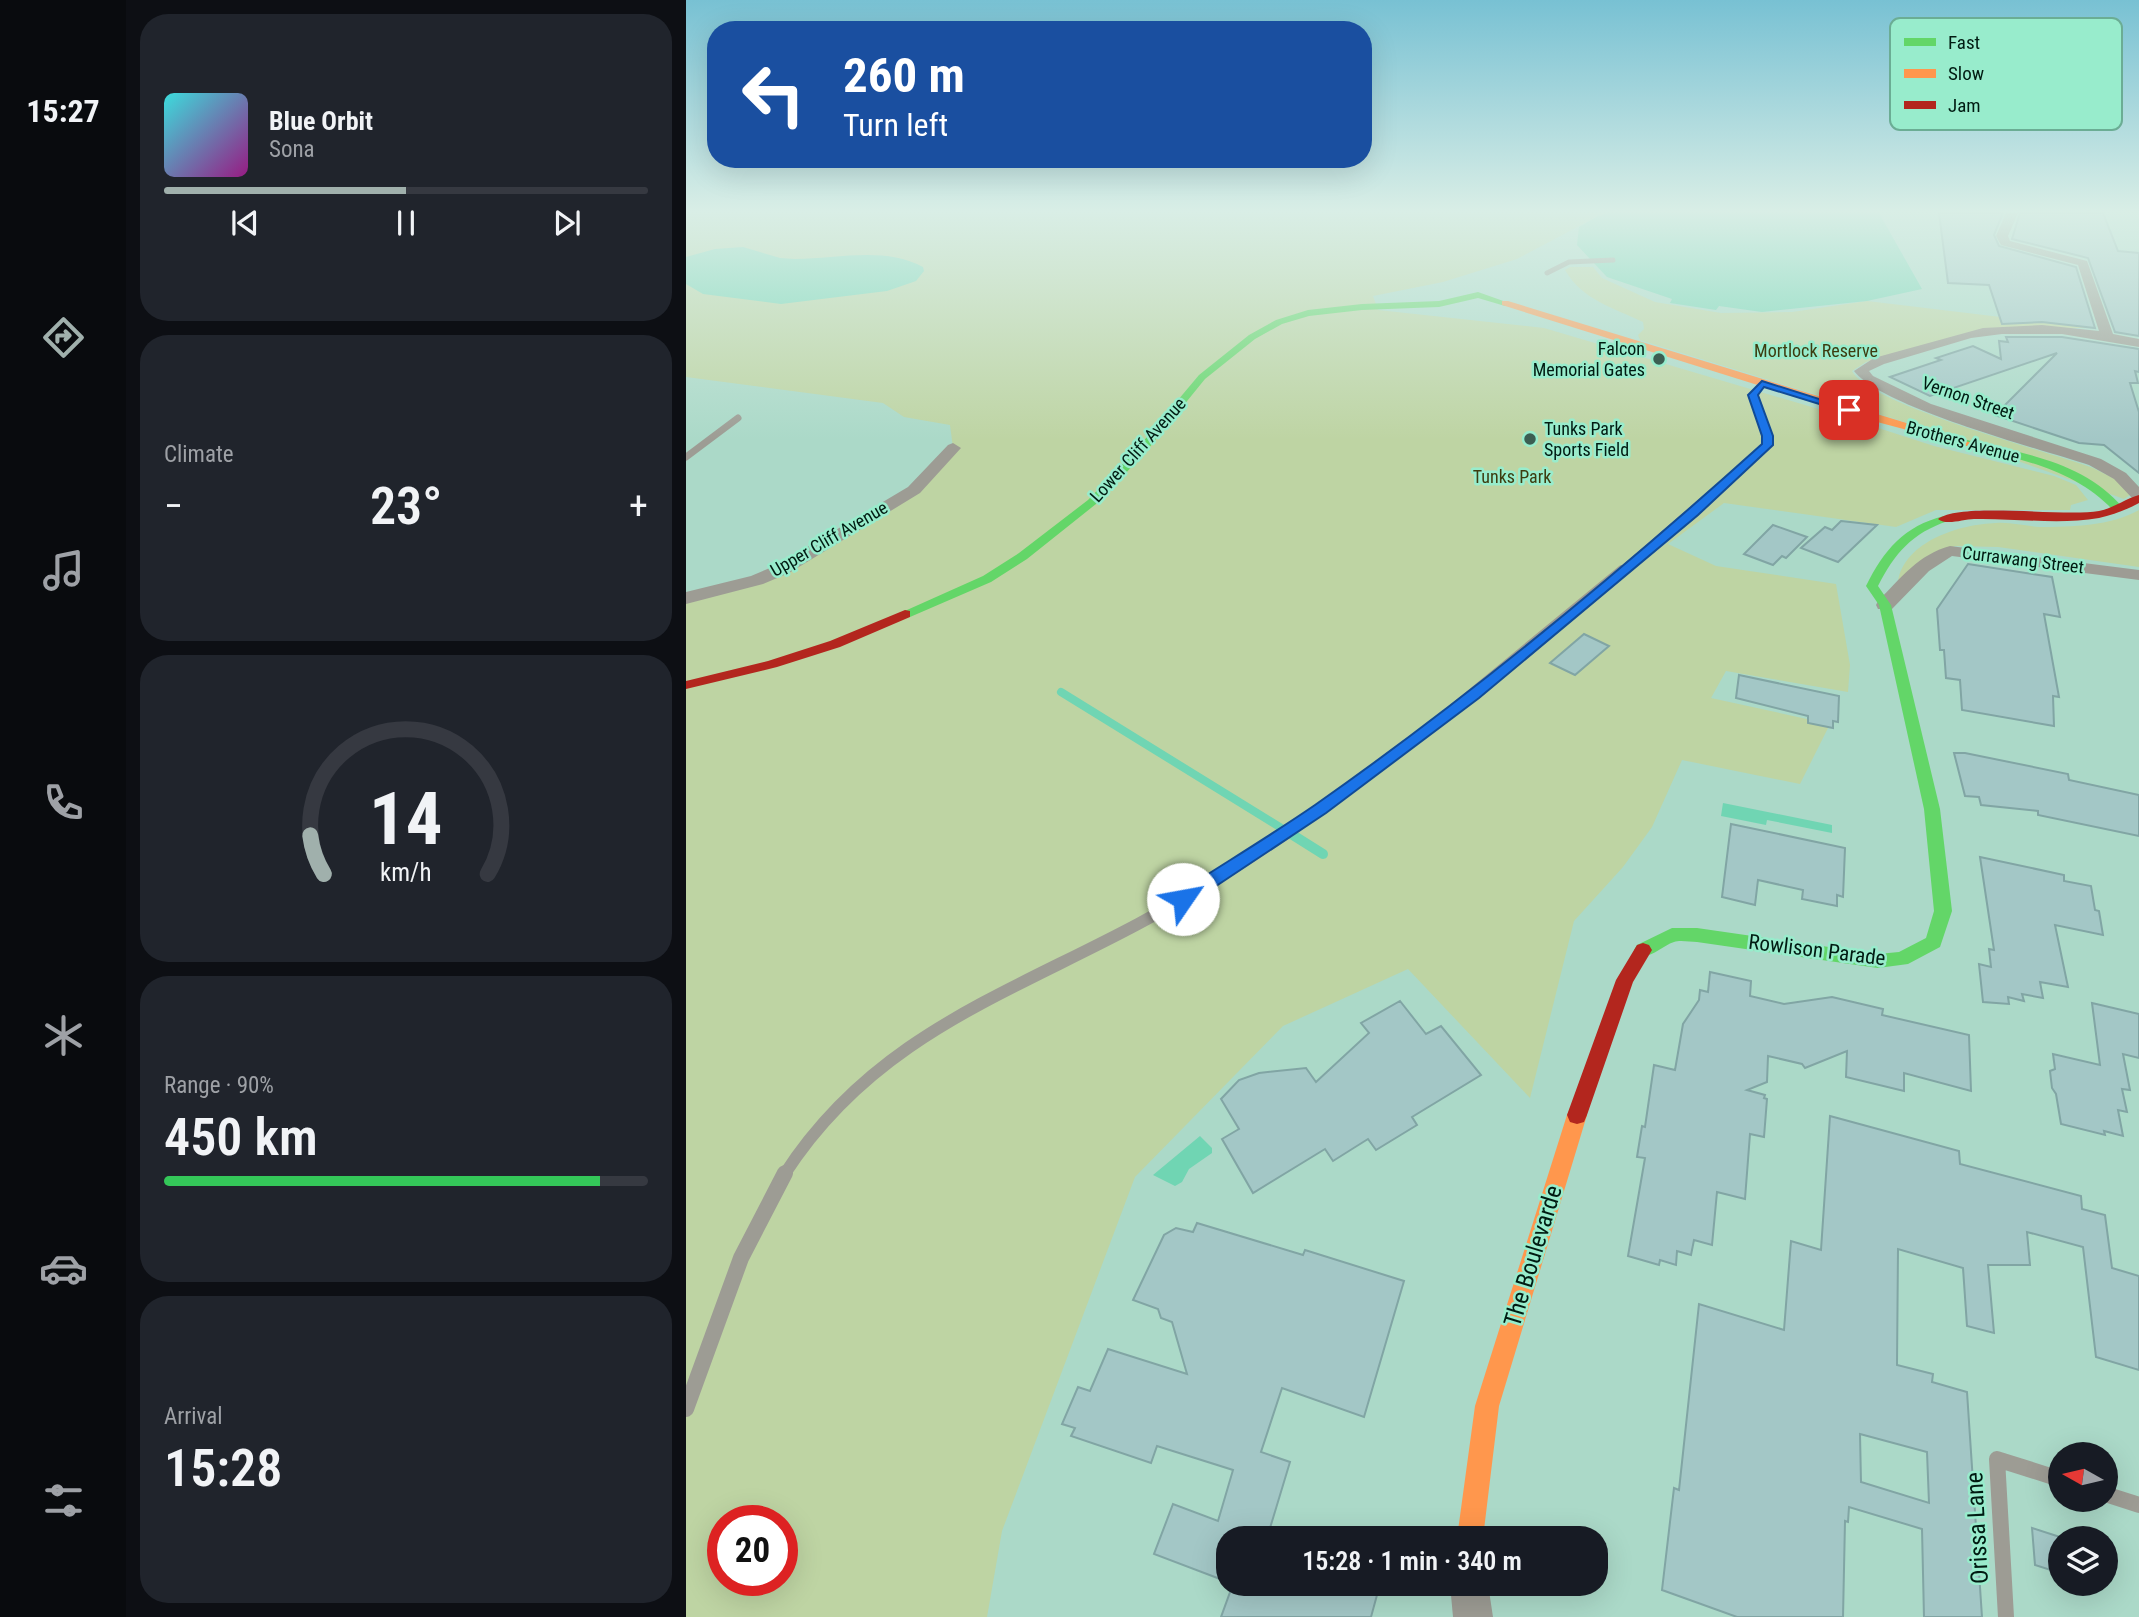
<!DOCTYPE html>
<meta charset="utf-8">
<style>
body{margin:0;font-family:"Roboto Condensed",sans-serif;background:#20242c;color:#f1f3f6;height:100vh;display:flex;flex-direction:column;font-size:26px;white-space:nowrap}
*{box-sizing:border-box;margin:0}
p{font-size:23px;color:#9ea1a6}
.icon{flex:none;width:38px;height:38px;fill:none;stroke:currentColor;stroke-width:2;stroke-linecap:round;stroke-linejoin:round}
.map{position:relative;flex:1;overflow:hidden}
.side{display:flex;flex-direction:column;gap:14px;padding:14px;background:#0d0f14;width:560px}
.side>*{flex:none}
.hud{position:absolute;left:21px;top:21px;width:665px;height:147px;border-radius:28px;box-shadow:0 7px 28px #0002;background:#1a4fa0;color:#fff;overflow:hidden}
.needle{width:46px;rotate:278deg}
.controls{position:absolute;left:1362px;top:1442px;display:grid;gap:14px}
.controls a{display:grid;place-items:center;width:70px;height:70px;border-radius:50%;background:#171b24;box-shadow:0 7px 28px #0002;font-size:35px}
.speed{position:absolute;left:21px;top:1505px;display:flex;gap:14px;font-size:35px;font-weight:700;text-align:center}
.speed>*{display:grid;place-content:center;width:91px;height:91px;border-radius:50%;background:#171b24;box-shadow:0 7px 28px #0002;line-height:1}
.speed .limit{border:10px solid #d22;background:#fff;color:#111}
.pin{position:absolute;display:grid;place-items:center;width:60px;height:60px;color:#fff;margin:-30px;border-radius:14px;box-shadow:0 4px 10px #0006}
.me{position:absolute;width:77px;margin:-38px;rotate:57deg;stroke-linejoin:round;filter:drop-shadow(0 0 5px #0008)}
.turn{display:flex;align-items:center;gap:24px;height:147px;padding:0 21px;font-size:32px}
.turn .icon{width:91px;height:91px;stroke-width:2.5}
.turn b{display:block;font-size:49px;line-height:60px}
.big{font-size:52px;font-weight:600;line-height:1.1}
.side .tile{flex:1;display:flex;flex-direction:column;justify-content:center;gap:10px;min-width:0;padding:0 24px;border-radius:28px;background:#20242c}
.side .dial{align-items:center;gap:0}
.dial svg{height:182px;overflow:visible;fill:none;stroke:#363941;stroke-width:7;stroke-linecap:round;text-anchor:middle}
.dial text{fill:#f1f3f6;stroke:none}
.song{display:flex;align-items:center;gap:21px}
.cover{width:84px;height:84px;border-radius:10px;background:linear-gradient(135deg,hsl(180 70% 55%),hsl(310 70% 35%))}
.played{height:7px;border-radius:4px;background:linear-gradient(90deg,#a0b0ac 50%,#363941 50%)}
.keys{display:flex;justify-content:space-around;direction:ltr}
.heat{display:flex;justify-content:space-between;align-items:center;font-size:38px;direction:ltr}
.charge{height:10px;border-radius:5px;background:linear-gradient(90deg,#34c759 90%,#363941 0)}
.trip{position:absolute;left:530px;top:1526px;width:392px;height:70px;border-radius:28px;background:#171b24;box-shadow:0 7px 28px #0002;font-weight:600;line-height:70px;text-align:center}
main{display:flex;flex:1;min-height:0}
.menu{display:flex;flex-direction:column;width:126px;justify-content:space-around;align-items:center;background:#090b0e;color:#9ea1a6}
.menu .icon{width:49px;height:49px}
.menu .selected{color:#a0b0ac}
.menu b{font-size:32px;color:#f1f3f6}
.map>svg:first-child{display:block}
.green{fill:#bed4a3;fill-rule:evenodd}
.water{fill:#70d5b3}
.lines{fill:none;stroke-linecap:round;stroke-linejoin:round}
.stream-far1{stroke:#70d5b3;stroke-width:8}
.stream{stroke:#70d5b3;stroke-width:10}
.building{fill:#a3c7c6;stroke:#81a5a4;stroke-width:2;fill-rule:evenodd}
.lane-far4{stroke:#9d9c94;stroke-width:5}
.lane-far3{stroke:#9d9c94;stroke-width:7}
.lane-far2{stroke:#9d9c94;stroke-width:10}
.lane-far1{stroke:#9d9c94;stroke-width:12}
.lane{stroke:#9d9c94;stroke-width:16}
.street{fill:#9d9c94;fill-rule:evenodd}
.fast{fill:#63d668;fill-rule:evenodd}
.slow{fill:#ff974d;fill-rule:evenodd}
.jam{fill:#b3261e;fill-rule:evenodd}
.route{fill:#1a73e8;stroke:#114b97;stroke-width:2}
.poi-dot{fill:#3c5e52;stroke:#98eccc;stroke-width:2.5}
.labels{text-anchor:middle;stroke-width:5;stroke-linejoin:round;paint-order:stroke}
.far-poi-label{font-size:18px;fill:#011b12;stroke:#98eccc;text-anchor:end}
.far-park-label{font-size:18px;fill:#3d3c10;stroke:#98eccc}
.far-street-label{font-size:18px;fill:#011b12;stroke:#98eccc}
.street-label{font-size:21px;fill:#011b12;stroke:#98eccc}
.near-street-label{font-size:24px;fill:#011b12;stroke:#98eccc}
.key{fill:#98eccc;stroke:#6bad94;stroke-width:2}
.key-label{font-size:19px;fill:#011b12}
</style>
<main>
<nav class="menu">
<b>15:27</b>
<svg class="icon selected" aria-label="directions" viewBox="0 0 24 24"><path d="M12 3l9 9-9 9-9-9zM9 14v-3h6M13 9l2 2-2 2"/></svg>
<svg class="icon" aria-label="music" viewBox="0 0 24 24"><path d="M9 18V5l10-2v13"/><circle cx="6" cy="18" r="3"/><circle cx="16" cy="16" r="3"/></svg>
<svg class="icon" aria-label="phone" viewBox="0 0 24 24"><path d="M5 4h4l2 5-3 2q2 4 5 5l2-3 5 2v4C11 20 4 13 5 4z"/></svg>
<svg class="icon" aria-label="climate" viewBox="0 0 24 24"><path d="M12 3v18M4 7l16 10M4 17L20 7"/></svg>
<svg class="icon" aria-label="car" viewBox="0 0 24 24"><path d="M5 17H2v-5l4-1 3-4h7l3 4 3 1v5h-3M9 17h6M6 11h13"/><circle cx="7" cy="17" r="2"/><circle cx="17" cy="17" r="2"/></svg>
<svg class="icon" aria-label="filters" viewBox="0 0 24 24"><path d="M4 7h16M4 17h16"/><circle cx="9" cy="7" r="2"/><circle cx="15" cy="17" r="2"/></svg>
</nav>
<section class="side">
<div class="tile">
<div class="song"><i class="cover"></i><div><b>Blue Orbit</b><p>Sona</p></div></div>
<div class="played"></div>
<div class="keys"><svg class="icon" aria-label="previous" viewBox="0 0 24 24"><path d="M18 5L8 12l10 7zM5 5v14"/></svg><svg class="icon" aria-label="pause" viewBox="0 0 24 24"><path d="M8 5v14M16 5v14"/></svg><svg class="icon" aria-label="next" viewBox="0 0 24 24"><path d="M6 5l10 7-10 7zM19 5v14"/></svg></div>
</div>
<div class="tile"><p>Climate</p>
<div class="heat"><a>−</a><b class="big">23°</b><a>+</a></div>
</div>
<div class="tile dial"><svg viewBox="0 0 100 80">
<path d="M14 69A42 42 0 1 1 86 69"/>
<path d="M14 69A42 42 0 0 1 8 52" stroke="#a0b0ac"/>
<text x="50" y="56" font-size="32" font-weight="700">14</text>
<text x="50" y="72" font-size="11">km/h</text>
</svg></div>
<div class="tile"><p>Range · 90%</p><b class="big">450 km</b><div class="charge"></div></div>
<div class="tile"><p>Arrival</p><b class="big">15:28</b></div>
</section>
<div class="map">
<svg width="1453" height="1617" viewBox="0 0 1453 1617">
<rect width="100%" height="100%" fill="#abd9c8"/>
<g class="green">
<path d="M0,213h923l-11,3 -81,43 -74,23 -70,14 5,14 166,18 288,85 102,33 120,30 22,9 12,15 -17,5 -1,5h-134l-40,17 -172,-24 -56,41 48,22 120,18 14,81 -2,27 -122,-21 -15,27 119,26 -30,60 -118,-24 -30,67 -29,40 -49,54 -44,177 -122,-129 -125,57 -148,151 -133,354 -15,86h-301v-1019l71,-18 157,-90 39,-42 -3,-23 -46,-8 -21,-14 -197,-26zM37,1521h59v59h-59z"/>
<path d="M884,267h23l9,11 53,24 66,11 71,-1 75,-11 226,27h-106l-121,34 -14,9c17,34 198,81 241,97l22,11 15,16 -6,4 -187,-67 -297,-92 -2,-5 6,-6 -1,-7c-29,-14 -61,-22 -78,-52z"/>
<path d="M1453,510v57l-141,-20 -43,-1 -57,36c6,-41 63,-58 98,-59 15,-1 29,3 43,4 33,0 72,-1 100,-17z"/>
</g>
<g class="water">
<path d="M923,213h270l43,76 -55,12 -105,11 -43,-6 -3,4 -46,-7 2,-4 -65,-22 -30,-32 2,-18 19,-11z"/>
<path d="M57,247l37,11 15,1c42,0 89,-13 128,8l1,4 -8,10 -29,10 -106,13 -78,-10 -17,-10v-27l29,-8z"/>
<path d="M1037,803l109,22v8l-65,-13 -1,5 -45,-9z"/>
<path d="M514,1136l12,12v5l-23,16 -7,13 -7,4 -22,-11z"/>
</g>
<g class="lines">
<path class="stream-far1" d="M375,692l230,142"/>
<path class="stream" d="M602,832l35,22"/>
</g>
<g class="building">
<path d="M1253,213h64l-9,22 5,11 77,21 19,61 -53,-6 -40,2 -13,-39 -41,-2z"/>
<path d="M1334,213h83l15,38 21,2v83l-24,-4 -27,-74 -76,-19z"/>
<path d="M1320,337h56l77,12v23l-4,-1 3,12h-8l9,29v61l-35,-28 -25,-2 -84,-28 62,-62 -127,43 -40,-19 51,-17 -5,-2 37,-12 28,13 -2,-18 9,1z"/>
<path d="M1155,521l36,4 -39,37 -37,-14 24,-21 7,3z"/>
<path d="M1087,525l34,12 -21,21 -4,-2 -9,9 -29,-11z"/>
<path d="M1282,564l84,13 8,40 -16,-3 15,83 -6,-1 1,30 -92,-16 -2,-30 -14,-2 -2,-28h-4l-3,-41z"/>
<path d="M898,634l25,12 -34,29 -25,-12z"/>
<path d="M1053,675l100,21 -1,26 -5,-1v7l-25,-5v-7l-72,-18z"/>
<path d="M1268,753h11l103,21 1,6 70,15v41l-101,-21v-4l-57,-6 -2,-8 -14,-1z"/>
<path d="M1045,824l114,24 -2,49 -6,-2v11l-35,-7 1,-9 -45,-10 -3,25 -33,-8z"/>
<path d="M1294,857l84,18v6l27,5 4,24 4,1 4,24 -48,-10 13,62 -28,-5 3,16 -21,-4 2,7 -16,-4 1,7 -26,-2 -4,-38 12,3 -2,-18 5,1z"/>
<path d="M1024,972l41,9 -1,15 34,8 48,-7 51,12 -1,6 87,20 2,56 -67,-18v18l-58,-14 1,-26 -42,17 -3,-4 -34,-8 -1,26 -20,8 18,5 -1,3 3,1 -3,38 -14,-3 -5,65 -28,-7 -5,53 -18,-5 -3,15 -14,-4 -1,14 -16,-5 -1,5 -31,-9 17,-98 -8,-1 5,-31 3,1 9,-62 21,5 8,-46 16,-24 1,-10 8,2z"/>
<path d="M714,1001l26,33 15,-8 40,49 -69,42 5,8 -41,25 -8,-11 -35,22 -8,-12 -72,44 -31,-54 17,-10 -18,-30 18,-19 20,-7 47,-5 10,14 53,-49 -8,-10z"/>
<path d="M1406,1003l47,11v44l-16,-4 7,36 -8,-1 5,23 -9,-2 5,26 -19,-5 1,4 -44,-11 -5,-30 -4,-6 -2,-17 5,-2 -2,-15 47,11z"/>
<path d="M1144,1116l129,35 1,13 121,32 1,13 23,6 7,53 27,8v94l-43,-13 -13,-110 -56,-15 3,33h-42l6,68 -27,-7 -4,-58 -65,-19 -1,116 36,9 -1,8 35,10 15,225h-58l-2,-88 -73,-22 -1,15 -3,-1 -2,96h-106l-75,-27 12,-102 5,2 20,-186 85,26 7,-89 30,9zM1174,1434l67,18 2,51 -68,-21z"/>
<path d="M511,1223l106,32 2,-5 99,31 -40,136 -82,-29 -21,64 29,10 -23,76h-39v44l-74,-28 19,-50 45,17 15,-51 -76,-24 -6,17 -80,-27 4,-8 -13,-4 16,-37 12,4 18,-42 79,25 -15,-52 -11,-4 -3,-9 -25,-9 31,-65 12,-7 17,4z"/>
<path d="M1346,1528l28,9v36l-25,-8z"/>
<path d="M547,1584h147l-9,33h-150z"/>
</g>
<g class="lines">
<path class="lane-far4" d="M861,273l22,-11 44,-2"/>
<g class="lane-far3">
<path d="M0,457l52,-39"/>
<path d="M934,572l147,-127 1,-9 -15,-41 9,-11"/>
</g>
<path class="lane-far2" d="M599,834l152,-112 185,-152"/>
<path class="lane-far1" d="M98,1175c88,-137 219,-179 354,-251 52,-28 101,-59 150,-92"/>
<g class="lane">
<path d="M0,1409l55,-151 44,-85"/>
<path d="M1419,1494l34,11"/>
<path d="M1320,1617l-9,-158 63,20"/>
</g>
<g class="street">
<path d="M1320,213h12l-10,23 2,5 77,20 26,73 26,5v8l-77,-13h-60l-31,4 -87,26 -15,7 4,5 58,28 170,55 25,14 13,14v14l-6,-2 -19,-20 -25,-14c-49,-16 -208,-58 -235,-94l20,-13 109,-30 59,-3 57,6 -21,-66 -77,-20 -5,-9z"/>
<path d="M267,443l8,5 -41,45 -131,80 -26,11 -77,20v-12l65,-16 26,-11 131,-78 40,-42z"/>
<path d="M1264,546l189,24v10l-187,-24 -23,15 -37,38h-14l-2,-4 2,-4c22,-22 41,-47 72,-55z"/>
<path d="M764,1584h38l5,33h-40z"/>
</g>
<g class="fast">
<path d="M792,292l31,11 -4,3 -27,-8 -39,9 -77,3 -53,6 -27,8 -27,15 -50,40 -61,75 -48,50 -69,55 -36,23 -81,35h-10l-2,-3 85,-38 36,-23 69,-53 48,-50 63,-75 50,-40 27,-15 32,-10 54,-6 77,-3z"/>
<path d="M1281,440c55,13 118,22 156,68l-10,2c-40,-42 -95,-51 -150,-65l-1,-2z"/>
<path d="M1258,516l6,3 -2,2c-36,12 -53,32 -70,65l13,19 49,204 12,102 -12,36 -32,17 -30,4 -181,-26c-7,0 -17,-2 -23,0 -13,4 -23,18 -37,13l-3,-5 3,-5 35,-17h25l181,26 21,-2 27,-14 8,-27 -10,-102 -45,-204 -13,-19c18,-36 38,-60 78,-70z"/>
</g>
<g class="slow">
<path d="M816,301h6l464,142 -5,3 -101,-27 -364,-114z"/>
<path d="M891,1106l7,2 3,7 -88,291 -16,132h-26l18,-132 92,-291 3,-7z"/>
</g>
<g class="jam">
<path d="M1453,495v8c-13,7 -26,12 -40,15 -41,7 -84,0 -125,1 -11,0 -27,7 -36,0 23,-17 125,-2 161,-8 15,-3 26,-12 40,-16z"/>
<path d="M219,610l5,1v6l-70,30 -63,20 -91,22v-8l82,-20 62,-20z"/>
<path d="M957,943l6,2 3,5 -19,32 -46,133 -3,7 -7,2 -7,-2 -3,-7 49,-135 21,-35z"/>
</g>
</g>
<linearGradient id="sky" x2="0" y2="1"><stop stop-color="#78c1d3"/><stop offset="0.48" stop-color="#d9eee6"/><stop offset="1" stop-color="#d9eee6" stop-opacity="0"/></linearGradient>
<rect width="1453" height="440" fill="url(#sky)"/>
<path class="route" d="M1076,381l92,29 -9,2 -81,-25 -6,8 15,41v9l-75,70 -219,183 -153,115 -137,91h-12l-3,-5 3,-5c46,-30 93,-58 138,-89 157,-110 305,-233 447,-361v-8l-14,-41z"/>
<g class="poi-dot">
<circle cx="973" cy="359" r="7"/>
<circle cx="844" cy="439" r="7"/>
</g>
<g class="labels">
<g class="far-poi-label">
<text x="959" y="355">Falcon<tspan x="959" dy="21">Memorial Gates</tspan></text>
<text x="858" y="435" text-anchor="start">Tunks Park<tspan x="858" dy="21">Sports Field</tspan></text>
</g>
<g class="far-park-label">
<text x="1130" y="357">Mortlock Reserve</text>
<text x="826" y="483">Tunks Park</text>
</g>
<g class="far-street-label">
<text transform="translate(1282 398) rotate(19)" y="6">Vernon Street</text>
<text transform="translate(1277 442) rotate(15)" y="6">Brothers Avenue</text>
<text transform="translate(452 450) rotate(-48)" y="6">Lower Cliff Avenue</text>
<text transform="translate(143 539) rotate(-30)" y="6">Upper Cliff Avenue</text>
<text transform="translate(1337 560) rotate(7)" y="6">Currawang Street</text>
</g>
<g class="street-label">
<text transform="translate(1131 950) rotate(7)" y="7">Rowlison Parade</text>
</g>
<g class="near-street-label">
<text transform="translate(847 1256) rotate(-73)" y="8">The Boulevarde</text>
<text transform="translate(1291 1528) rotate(-93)" y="8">Orissa Lane</text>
</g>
</g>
<rect x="1204" y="18" width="232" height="112" rx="10" class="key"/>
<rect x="1218" y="38" width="32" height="8" fill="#63d668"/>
<rect x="1218" y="69" width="32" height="9" fill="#ff974d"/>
<rect x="1218" y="101" width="32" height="8" fill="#b3261e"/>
<g class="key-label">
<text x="1262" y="49">Fast</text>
<text x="1262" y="80">Slow</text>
<text x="1262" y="112">Jam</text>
</g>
</svg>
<div class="controls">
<a><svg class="needle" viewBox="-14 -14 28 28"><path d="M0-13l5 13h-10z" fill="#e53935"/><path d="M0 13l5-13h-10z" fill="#9ea1a6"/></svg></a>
<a><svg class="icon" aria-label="layers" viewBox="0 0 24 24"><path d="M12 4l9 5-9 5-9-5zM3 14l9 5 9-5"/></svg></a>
</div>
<div class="speed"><div class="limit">20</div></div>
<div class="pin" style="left:1163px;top:410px;background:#d93025"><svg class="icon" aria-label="arrive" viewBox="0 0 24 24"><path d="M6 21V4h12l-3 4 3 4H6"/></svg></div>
<svg class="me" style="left:497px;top:899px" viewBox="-20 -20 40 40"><circle r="19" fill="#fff"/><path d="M0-13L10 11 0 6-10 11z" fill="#1a73e8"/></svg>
<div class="trip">15:28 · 1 min · 340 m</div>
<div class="hud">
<div class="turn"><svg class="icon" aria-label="left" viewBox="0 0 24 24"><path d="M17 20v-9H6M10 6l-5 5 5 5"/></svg><div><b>260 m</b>Turn left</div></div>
</div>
</div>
</main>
